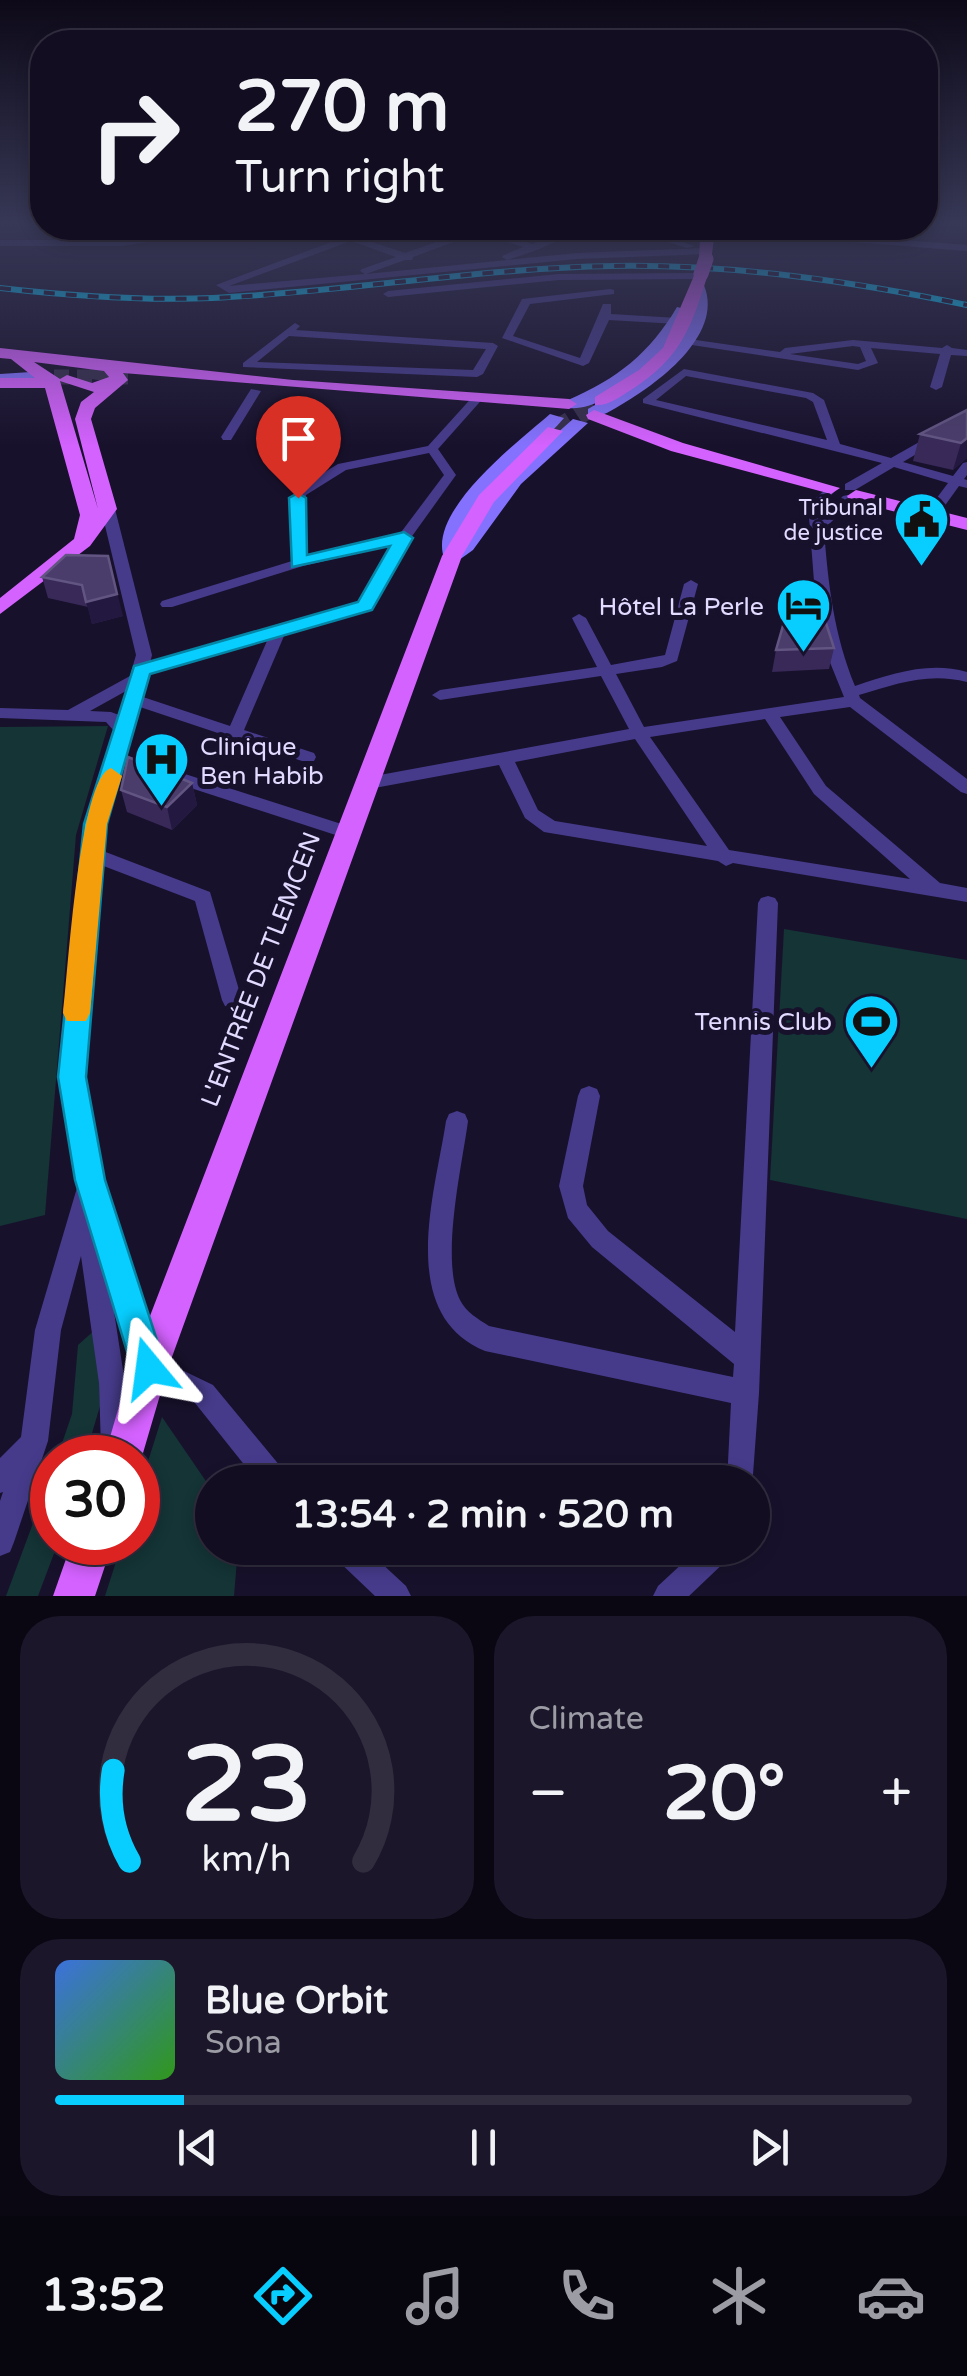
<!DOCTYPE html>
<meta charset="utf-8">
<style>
body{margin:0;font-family:"Varela Round",sans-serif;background:#1b162a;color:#f1f3f6;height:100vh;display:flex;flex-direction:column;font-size:38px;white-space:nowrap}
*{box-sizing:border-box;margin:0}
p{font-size:32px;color:#9c9ca5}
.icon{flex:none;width:55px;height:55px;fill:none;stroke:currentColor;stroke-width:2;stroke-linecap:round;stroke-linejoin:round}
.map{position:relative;height:1596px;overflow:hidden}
.sheet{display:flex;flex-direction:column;gap:20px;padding:20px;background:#0a0712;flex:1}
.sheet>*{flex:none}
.guide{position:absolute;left:30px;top:30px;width:908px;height:210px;border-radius:40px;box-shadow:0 5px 15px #0003,0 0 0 2px #312d3f;background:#120d21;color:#f1f3f6;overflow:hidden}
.speed{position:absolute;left:30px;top:1435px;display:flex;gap:20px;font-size:50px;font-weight:700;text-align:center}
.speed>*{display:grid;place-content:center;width:130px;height:130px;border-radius:50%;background:#120d21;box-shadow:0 5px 15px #0003,0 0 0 2px #312d3f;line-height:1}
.speed .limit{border:15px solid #d22;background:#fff;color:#111}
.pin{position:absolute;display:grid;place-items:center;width:85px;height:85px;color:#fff;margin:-102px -42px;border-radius:50% 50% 50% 0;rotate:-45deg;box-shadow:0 0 10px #0007}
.pin .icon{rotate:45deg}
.me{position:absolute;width:110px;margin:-55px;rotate:344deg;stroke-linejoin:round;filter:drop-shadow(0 0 8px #0008)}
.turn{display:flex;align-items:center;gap:35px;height:210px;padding:0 40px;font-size:45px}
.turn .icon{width:130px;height:130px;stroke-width:2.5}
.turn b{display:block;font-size:70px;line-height:85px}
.big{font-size:75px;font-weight:700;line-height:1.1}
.sheet .tile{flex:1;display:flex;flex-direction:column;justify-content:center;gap:15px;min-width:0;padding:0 35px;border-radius:40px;background:#1b162a}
.sheet .dial{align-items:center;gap:0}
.dial svg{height:260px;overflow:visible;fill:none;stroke:#312d3f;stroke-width:7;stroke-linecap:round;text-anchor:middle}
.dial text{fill:#f1f3f6;stroke:none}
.song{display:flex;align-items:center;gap:30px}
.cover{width:120px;height:120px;border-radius:15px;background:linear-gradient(135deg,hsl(220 70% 55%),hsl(110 70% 35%))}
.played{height:10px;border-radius:5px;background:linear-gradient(90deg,#07ceff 15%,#312d3f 15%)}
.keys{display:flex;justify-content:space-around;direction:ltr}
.heat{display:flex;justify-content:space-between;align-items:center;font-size:55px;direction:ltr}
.sheet .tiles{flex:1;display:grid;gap:20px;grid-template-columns:1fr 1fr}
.tile:last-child{grid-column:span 2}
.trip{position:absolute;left:195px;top:1465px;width:575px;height:100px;border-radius:50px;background:#120d21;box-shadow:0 5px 15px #0003,0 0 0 2px #312d3f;font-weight:700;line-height:100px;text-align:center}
.menu{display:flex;height:160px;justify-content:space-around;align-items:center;background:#07050d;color:#9c9ca5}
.menu .icon{width:70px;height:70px}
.menu .selected{color:#07ceff}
.menu b{font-size:45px;color:#f1f3f6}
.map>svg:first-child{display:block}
.green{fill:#143436}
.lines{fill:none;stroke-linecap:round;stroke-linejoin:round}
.secondary-tunnel{stroke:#362f4c;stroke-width:15;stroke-dasharray:15 8;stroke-linecap:butt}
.primary-tunnel-far1{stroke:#362f4c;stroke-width:15;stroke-dasharray:15 8;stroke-linecap:butt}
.primary-tunnel{stroke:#362f4c;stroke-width:19;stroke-dasharray:19 9;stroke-linecap:butt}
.minor{fill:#463b8b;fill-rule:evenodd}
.secondary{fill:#8472ff;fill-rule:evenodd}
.primary{fill:#d462ff;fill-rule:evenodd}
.rail-casing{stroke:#07ceff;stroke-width:6}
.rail{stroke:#18112c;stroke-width:4;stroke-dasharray:11;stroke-linecap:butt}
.primary-bridge{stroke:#d462ff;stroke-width:15}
.wall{fill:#382959}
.shaded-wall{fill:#231840}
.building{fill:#4a3c6b;stroke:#625582;stroke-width:2.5}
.route{fill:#07ceff;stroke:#0586a6;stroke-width:2.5}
.slow{fill:#f59e0b}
.labels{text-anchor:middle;stroke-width:10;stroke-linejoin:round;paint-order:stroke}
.far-poi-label{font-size:22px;fill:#e3dbff;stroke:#18112c;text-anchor:end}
.poi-label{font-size:25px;fill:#e3dbff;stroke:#18112c;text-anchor:end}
.street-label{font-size:25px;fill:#e3dbff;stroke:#18112c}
</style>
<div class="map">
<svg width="967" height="1596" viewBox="0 0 967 1596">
<rect width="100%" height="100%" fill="#18112c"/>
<g class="green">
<path d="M108,726l-32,109 -31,380 -45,11v-499z"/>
<path d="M784,929l183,31v259l-197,-39z"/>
<path d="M97,1328l3,78 -15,51 -28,1 15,-44 6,-69z"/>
<path d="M162,1417l50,73v58h26l-4,48h-129l17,-53 16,-1v-49z"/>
<path d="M52,1472v70l6,1 -20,53h-32z"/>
</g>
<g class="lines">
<path class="secondary-tunnel" d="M31,377h97"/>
<path class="primary-tunnel-far1" d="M89,371l39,6"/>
<path class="primary-tunnel" d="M554,431l47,-30"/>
<g class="minor">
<path d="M216,228h21l-115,18h-122v-6h122z"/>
<path d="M318,228c13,-1 25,7 37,5 10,-1 16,-5 27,-5l-22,10 45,15 65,-23 -1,-2h18l45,16 42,-16h12l-49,22 -30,10 -5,-3 2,-2 19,-8 -45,-14 -65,24 -1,3h-7l-39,14 211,-21 130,-5 5,3 -5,3 -130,5 -348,34 -13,-8 126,-47zM351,241l45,16 -34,12 -2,2 5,3 -136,12z"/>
<path d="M623,228h13l59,18 -8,2z"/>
<path d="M711,228h33l223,17v6l-251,-20z"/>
<path d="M559,274l141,-1 5,3 -5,3 -141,1 -171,17 -5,-3 5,-3z"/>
<path d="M610,289l4,1v4l-84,10 -17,32 67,22 23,-54h8v10l67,4 5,3 -5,3 -69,-4 -20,43 -6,3 -81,-28 20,-39z"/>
<path d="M295,323l5,3 -4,4 197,13 5,3 -15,28 -6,3 -234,-10v-4zM289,336l197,13 -13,21 -216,-8z"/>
<path d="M689,339l91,13 5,-4 68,-8 89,8 5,-3 5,3 15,2v6l-16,-1 -9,32 -6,3 -6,-3 10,-33 -69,-6 7,15 -20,7 -173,-26 -1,-2zM853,346l7,1 6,14 -8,3 -68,-10z"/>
<path d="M684,369l129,24 11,7 16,44 51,14 76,-43v9l-64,38 50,14 10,-13 4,-1v13l-3,4 3,1v8l-8,-2 -23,32h-10l-2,-3 24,-32 -54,-16 -39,23h-10v-6l37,-21 -239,-60v-4zM686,376l120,22 7,4 14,38 -171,-40z"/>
<path d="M251,389l10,2 -30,49h-8l-2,-3z"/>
<path d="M476,393l10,2 -48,54 18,26 -46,64 -40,70 -86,27 -40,94 70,23 2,4 -2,4h-12l-165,-55 -6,24 2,3 -4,4 -24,87 -2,27 107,41 32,108 -3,6 -7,2 -7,-2 -3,-6 -27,-99 -94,-36 -18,212 19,103 57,179 54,26 72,87 4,10h-31l-63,-79 -55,-26 -31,-98 16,104 4,65 -4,10h-20l-4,-10 -2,-65 -18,-127 -20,74 -13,111 -34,101 -4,10 -10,4v-55l3,-9 -3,1v-35l21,-21 14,-107 44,-149 -18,-104 26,-253 27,-93 -8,-9 -106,-4v-10l68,2 62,-34 6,-21 -35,-146 2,-3h10l2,3 37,146 -2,8 209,-60 34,-58 -90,21 -131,41h-10l-2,-3 2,-3 130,-40 3,-71 43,-26 90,-18zM429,453l15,22 -45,60 -93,22v-62l40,-25zM267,641l-37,85 -90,-30 7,-23zM126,691l-7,24 -8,-3 -21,-1z"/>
<path d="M830,486l6,4 -14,15 1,11 20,-20 5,-1 7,4 -31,30c4,55 10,106 31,157 37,-12 73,-25 112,-14v10c-39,-10 -71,2 -108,13l1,3 107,81v15l-6,-2 -111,-85 -70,10 46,69 114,97 27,5v14l-234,-39 -7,3 -8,-5 -174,-29 -19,-14 -26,-53 -130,24 -6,-2 -3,-4 3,-4 6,-2 260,-48 -28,-53 -161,24 -8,-5 8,-5 157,-23 -25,-49 7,-4 7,4 25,47 54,-10 19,-71 7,-4 7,4 -21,77 -15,6 -46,7 28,53 200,-30 -19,-47 -10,-56 -7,-90zM765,719l49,75 96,85 -181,-29 -79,-113zM635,739l72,107 -152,-25 -17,-11 -23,-48z"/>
<path d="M160,766l197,63 3,5 -9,6 -197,-64 -3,-4 3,-4z"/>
<path d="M768,896l7,2 3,5 -19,490 -7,95v-6h-25l4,-79 -246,-52c-89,-37 -50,-157 -39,-230l3,-7 8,-3 8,3 3,7c-6,45 -28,139 -8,179 6,12 18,19 29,26l244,51 1,-13 -142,-117 -24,-29 -9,-32 19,-90 3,-7 8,-3 8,3 3,7 -17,90 4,19 21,26 127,101 23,-429 3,-5z"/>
<path d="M331,1548h34l41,38 5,10h-36l-40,-38z"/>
<path d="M699,1548h34l-4,10 -40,38h-36l5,-10z"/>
</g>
<g class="secondary">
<path d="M692,281h10c26,50 -42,101 -78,122 -12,7 -22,15 -36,14v-8c63,-35 99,-52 104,-128z"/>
<path d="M677,307l12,3c-16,36 -78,103 -121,98v-8c49,-21 82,-47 109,-93z"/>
<path d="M0,374l31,-2 8,5 -8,5 -31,2z"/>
<path d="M550,414l14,4c-35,41 -86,67 -104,122l49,-64 64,-57 15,4 -67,61 -48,66 -14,10h-14c-21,-47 73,-118 105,-146z"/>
</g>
<g class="primary">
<path d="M690,228h13l11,10 -3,24 -12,-3 1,-20z"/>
<path d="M696,271l12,3c-17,54 -27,84 -77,116 -12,7 -22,16 -36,15v-8l44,-27 24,-22z"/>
<path d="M0,348l293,32 276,19 8,5 -8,5 -446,-36 5,7 -33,28 -4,11 26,90 -27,37 -90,68v-16l74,-59 6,-24 -35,-127h-45v-10h35l-24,-19 -11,-1zM34,362l70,9 5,6 -17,6 -25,-8 -7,4zM60,381l34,11 -13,10 -6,17 23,90z"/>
<path d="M594,410l89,33 157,45 -9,6 -160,-43 -83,-32 -2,-4z"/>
<path d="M548,427l15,4 -69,71 -32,54 -294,812 -30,102v-12h-34l26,-90 312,-812 37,-61z"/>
<path d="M856,490l111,28v12l-118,-30 -2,-4z"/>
<path d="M72,1542h41l-18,54h-42z"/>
</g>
<defs>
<path id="rail" d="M0,288c71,8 141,13 212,10 134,-6 267,-30 401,-32 120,-2 237,15 354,39"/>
</defs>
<use href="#rail" class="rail-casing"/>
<use href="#rail" class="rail"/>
<path class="primary-bridge" d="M701,274l5,-15"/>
</g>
<g class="wall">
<path d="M967,410v48l-14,12 -40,-9 7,-27z"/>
<path d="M66,555l57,61 -31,8 -4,-17 -40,-9 -6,-21z"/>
<path d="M834,648l-5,21 -57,3 4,-22z"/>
<path d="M192,783l5,22 -25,25 -45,-18 -6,-22z"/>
</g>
<g class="shaded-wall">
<path d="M967,438v20l-14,12 8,-27z"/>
<path d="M108,556l15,60 -31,8 -6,-22z"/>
<path d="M192,783l5,22 -25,25 -5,-23z"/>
</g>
<g class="building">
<path d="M967,410v28l-6,5 -41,-9z"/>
<path d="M66,555l42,1 9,38 -31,8 -4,-17 -40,-8z"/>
<path d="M787,612l37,5 10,31 -58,2z"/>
<path d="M128,757l64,26 -25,24 -46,-17z"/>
</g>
<linearGradient id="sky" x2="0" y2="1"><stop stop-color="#0d0918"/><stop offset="0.5" stop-color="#373856"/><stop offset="1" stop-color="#373856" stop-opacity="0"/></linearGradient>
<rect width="967" height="447" fill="url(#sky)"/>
<path class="route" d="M298,493l8,5 1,57 97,-23 9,6 -41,72 -222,64 -43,150 -21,253 19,103 61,188 -5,11 -12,5 -12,-5 -5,-11 -57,-188 -17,-103 26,-253 50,-158 224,-64 32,-56 -98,21 -3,-69z"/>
<path class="slow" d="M111,768l11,8 -15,48 -17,189 -4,8h-19l-4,-8c5,-38 16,-236 48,-245z"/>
<defs>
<symbol id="civic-pin" viewBox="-11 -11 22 30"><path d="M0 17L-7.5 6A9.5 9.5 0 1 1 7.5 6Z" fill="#07ceff" stroke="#18112c"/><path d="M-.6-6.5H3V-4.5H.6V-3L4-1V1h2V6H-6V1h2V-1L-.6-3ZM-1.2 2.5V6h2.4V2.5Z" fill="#111"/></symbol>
<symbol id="hotel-pin" viewBox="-11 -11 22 30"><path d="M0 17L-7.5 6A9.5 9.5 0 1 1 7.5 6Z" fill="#07ceff" stroke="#18112c"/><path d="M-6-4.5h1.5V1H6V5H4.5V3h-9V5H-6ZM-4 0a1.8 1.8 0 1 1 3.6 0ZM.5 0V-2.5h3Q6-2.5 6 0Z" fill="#111"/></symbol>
<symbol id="hospital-pin" viewBox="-11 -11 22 30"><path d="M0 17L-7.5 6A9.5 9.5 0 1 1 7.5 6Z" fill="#07ceff" stroke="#18112c"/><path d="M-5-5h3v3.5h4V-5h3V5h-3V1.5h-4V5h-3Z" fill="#111"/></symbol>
<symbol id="stadium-pin" viewBox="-11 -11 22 30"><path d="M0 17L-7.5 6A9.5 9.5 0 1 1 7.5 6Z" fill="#07ceff" stroke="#18112c"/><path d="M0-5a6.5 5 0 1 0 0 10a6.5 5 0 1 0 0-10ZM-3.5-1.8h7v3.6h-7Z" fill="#111"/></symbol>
</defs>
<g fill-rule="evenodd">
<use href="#civic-pin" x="890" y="488" width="63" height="86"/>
<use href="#hotel-pin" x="772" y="574" width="63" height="86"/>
<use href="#hospital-pin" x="130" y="728" width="63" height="86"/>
<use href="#stadium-pin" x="840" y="990" width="63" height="86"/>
</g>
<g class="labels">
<g class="far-poi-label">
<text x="883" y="515">Tribunal<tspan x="883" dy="25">de justice</tspan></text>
</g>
<g class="poi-label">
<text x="764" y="615">Hôtel La Perle</text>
<text x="200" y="755" text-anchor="start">Clinique<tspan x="200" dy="29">Ben Habib</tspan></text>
<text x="832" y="1030">Tennis Club</text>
</g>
<g class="street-label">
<text transform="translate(260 969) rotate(-69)" y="9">L'ENTRÉE DE TLEMCEN</text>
</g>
</g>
</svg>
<div class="speed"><div class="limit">30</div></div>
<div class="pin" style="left:298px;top:498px;background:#d93025"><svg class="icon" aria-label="arrive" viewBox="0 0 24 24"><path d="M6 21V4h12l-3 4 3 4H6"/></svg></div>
<svg class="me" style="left:149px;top:1368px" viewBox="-20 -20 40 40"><path d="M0-17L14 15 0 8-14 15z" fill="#07ceff" stroke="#fff" stroke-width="4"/></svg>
<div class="trip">13:54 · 2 min · 520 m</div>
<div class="guide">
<div class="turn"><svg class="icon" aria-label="right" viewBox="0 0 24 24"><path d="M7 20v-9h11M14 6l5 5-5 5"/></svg><div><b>270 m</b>Turn right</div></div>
</div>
</div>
<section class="sheet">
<div class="tiles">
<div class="tile dial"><svg viewBox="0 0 100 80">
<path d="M14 69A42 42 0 1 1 86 69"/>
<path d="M14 69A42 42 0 0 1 9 41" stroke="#07ceff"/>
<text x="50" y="56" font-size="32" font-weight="700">23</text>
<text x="50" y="72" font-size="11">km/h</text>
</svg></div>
<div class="tile"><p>Climate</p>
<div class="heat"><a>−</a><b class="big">20°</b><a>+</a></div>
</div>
<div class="tile">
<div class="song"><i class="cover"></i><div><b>Blue Orbit</b><p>Sona</p></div></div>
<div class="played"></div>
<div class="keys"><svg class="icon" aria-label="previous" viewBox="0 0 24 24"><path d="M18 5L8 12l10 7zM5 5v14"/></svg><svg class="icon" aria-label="pause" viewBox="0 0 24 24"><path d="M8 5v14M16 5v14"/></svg><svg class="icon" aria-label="next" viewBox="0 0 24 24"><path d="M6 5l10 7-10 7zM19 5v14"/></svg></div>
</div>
</div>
</section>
<nav class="menu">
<b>13:52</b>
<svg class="icon selected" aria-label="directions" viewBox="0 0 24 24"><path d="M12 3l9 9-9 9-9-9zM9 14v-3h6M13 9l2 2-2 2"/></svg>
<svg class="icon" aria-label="music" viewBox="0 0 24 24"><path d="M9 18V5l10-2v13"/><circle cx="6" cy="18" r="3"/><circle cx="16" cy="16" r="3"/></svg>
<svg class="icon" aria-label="phone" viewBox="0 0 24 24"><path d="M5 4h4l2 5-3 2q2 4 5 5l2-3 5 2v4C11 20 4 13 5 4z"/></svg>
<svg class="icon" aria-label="climate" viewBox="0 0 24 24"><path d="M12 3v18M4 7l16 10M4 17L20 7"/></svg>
<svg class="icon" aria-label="car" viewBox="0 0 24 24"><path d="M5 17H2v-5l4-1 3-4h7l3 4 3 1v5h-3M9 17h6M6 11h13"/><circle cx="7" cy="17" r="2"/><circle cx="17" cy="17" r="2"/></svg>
</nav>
